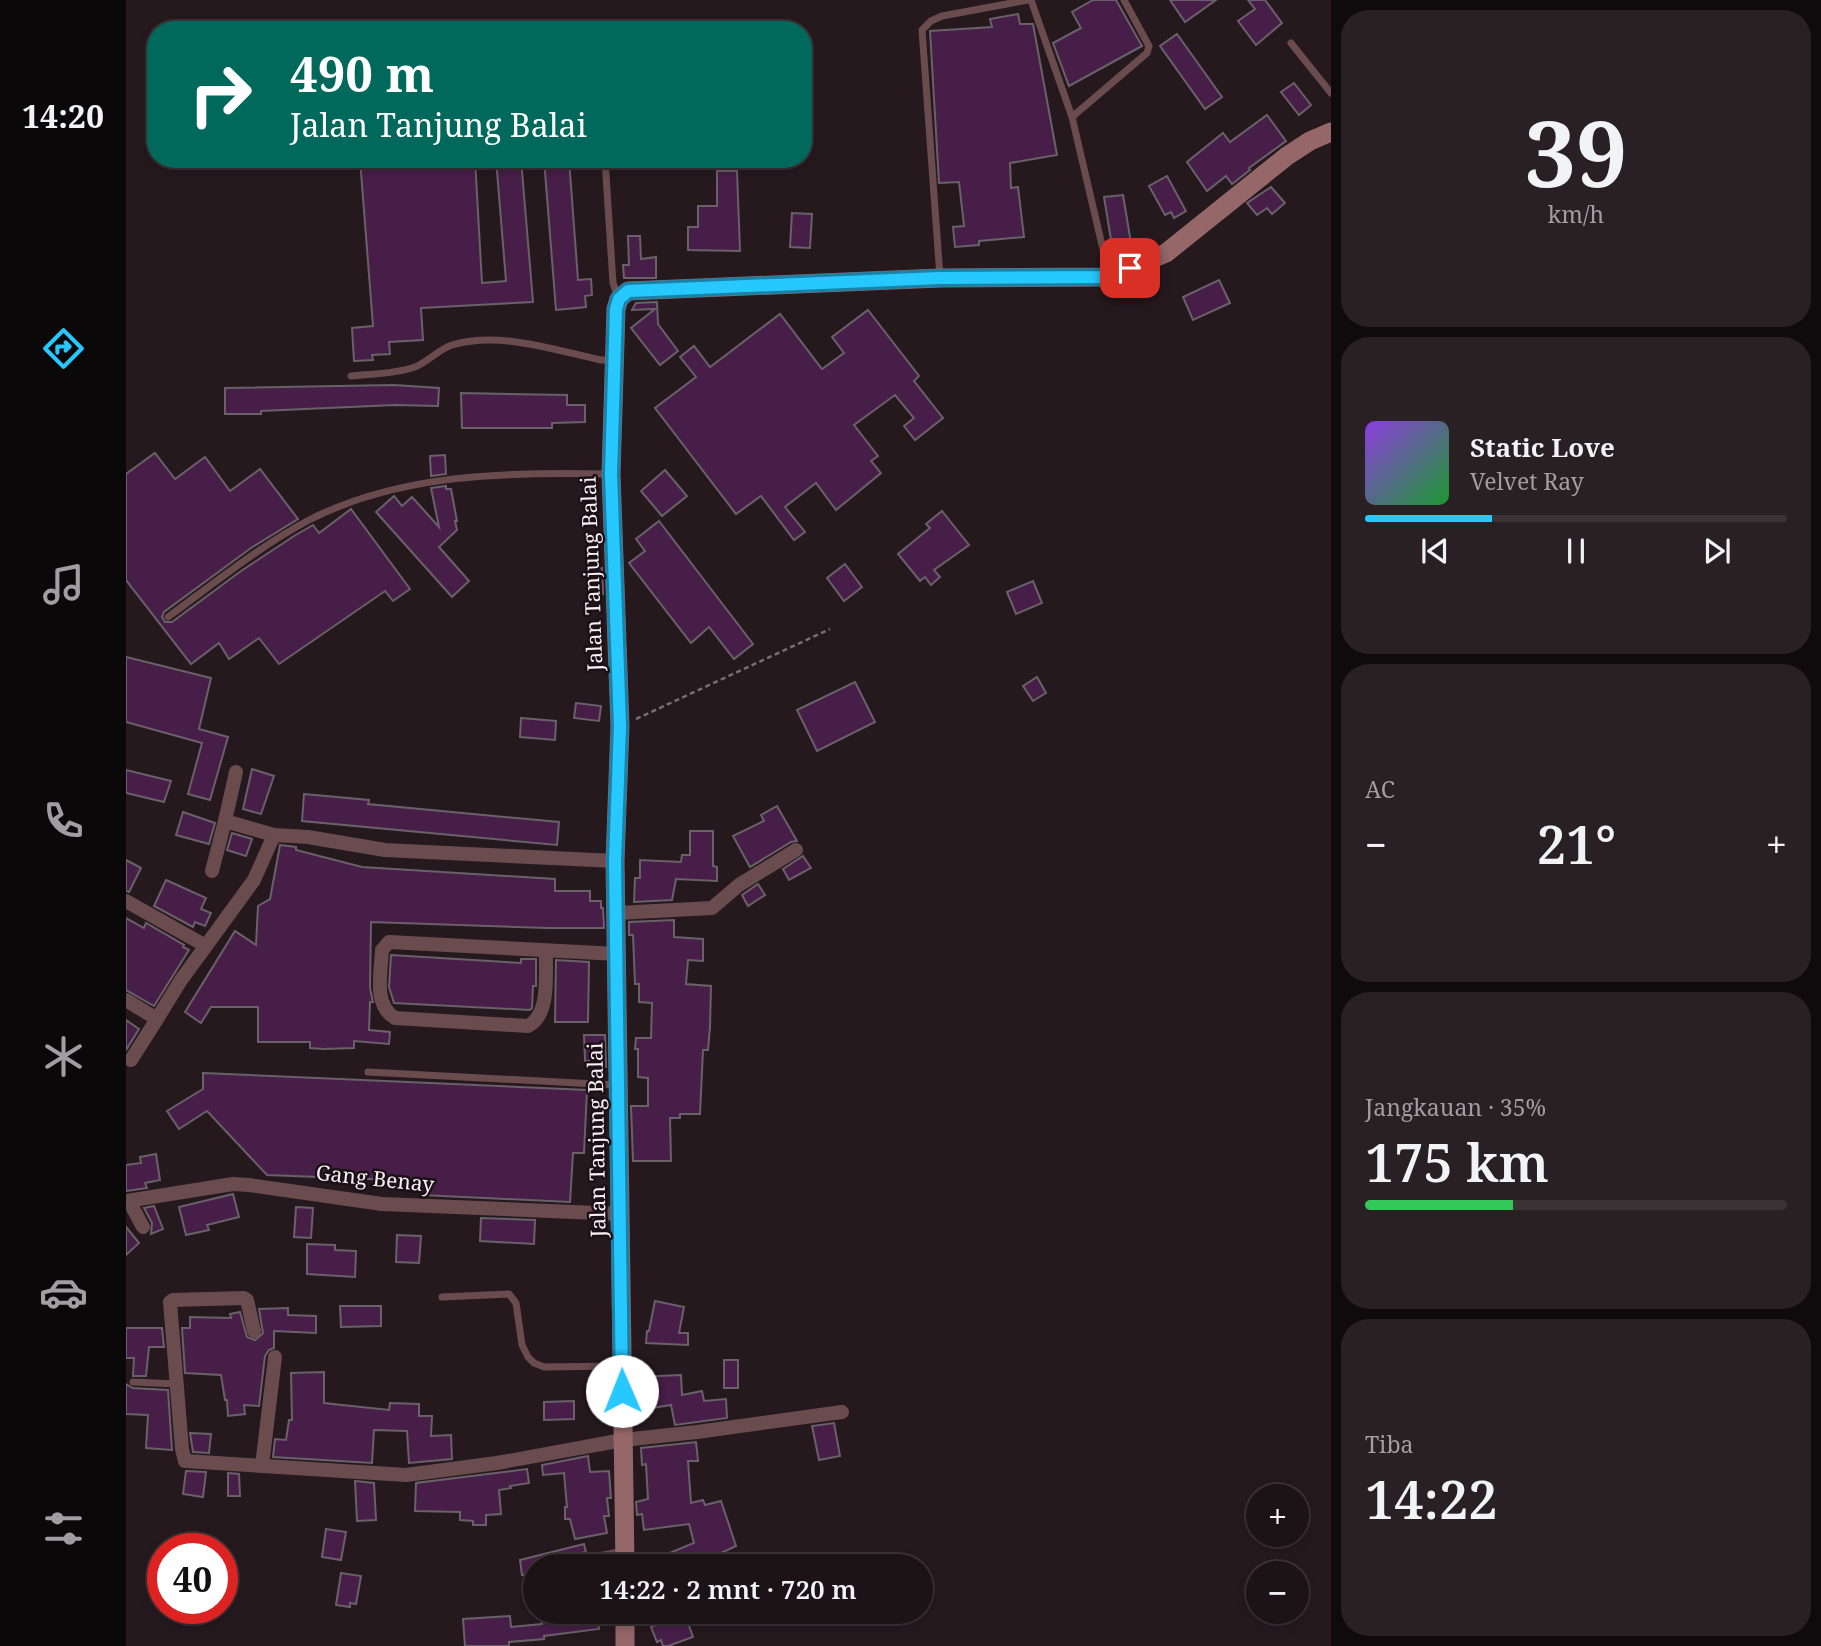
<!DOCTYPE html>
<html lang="id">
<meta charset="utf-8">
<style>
body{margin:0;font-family:"Noto Serif",serif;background:#292023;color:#f1f3f6;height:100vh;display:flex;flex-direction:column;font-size:26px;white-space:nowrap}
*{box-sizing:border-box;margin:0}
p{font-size:23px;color:#a09ea1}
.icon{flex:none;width:38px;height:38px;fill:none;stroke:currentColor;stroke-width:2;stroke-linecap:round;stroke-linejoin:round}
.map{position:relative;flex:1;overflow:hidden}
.sheet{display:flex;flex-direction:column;gap:10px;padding:10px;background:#0f0a0c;width:490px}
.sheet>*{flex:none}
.banner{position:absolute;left:21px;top:21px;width:665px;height:147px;border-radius:28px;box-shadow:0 4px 10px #0003,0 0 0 2px #3a3235;background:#00695c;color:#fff;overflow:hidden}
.tools{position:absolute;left:1120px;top:1484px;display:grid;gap:14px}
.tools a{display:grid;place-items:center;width:63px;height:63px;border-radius:50%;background:#1c1316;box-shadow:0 4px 10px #0003,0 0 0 2px #3a3235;font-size:35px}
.speed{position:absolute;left:21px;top:1533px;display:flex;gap:14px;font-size:35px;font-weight:700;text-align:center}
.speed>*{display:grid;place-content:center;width:91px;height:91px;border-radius:50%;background:#1c1316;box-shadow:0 4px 10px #0003,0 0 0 2px #3a3235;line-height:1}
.speed .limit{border:10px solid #d22;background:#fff;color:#111}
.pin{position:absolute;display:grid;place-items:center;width:60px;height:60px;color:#fff;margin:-30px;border-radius:14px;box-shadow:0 4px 10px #0006}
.me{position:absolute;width:77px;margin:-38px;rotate:359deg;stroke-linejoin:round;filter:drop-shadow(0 0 5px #0008)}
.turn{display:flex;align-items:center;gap:24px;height:147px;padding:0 28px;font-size:32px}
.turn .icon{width:91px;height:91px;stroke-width:2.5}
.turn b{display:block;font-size:49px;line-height:60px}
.big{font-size:52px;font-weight:600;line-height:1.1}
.sheet .card{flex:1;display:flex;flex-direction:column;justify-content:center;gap:10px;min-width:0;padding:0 24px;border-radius:28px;background:#292023}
.sheet .dial{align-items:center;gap:0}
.dial b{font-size:91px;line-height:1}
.song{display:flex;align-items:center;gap:21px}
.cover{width:84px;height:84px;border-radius:10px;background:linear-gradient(135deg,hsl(270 70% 55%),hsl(130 70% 35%))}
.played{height:7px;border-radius:4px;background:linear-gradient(90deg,#27c8ff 30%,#3a3235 30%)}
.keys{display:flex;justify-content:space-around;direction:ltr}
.heat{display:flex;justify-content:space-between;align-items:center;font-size:38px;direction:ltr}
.charge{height:10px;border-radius:5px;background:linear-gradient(90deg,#34c759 35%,#3a3235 0)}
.trip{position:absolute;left:397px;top:1554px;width:410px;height:70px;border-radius:35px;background:#1c1316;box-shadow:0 4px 10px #0003,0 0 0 2px #3a3235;font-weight:600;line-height:70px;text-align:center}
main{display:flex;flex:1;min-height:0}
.menu{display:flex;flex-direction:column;width:126px;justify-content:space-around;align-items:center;background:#0b0809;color:#a09ea1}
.menu .icon{width:49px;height:49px}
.menu .on{color:#27c8ff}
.menu b{font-size:32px;color:#f1f3f6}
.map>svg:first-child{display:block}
.building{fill:#471e48;stroke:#6a606a;stroke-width:2}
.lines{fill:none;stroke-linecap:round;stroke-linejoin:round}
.path{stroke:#796e73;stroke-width:2.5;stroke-dasharray:5 3.5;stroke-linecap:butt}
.lane{stroke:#6a4c4e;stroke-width:7}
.street{stroke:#6a4c4e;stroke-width:14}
.secondary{stroke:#956769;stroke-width:19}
.route-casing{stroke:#1982a6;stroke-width:18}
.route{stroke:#27c8ff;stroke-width:12}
.labels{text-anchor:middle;stroke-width:5;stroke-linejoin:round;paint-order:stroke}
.street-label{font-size:21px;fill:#f8f0f3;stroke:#1b1015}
</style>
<main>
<nav class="menu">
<b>14:20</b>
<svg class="icon on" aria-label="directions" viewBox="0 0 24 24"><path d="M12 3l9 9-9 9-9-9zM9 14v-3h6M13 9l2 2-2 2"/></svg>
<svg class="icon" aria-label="music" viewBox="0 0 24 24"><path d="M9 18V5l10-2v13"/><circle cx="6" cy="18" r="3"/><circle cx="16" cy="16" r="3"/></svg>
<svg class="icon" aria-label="phone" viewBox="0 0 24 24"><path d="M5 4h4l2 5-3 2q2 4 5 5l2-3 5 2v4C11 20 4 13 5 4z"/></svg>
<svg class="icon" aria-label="climate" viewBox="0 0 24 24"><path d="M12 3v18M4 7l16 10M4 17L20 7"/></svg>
<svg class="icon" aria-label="car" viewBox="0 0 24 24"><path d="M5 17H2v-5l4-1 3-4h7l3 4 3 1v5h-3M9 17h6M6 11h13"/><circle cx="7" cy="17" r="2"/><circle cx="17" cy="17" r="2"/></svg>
<svg class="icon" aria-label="filters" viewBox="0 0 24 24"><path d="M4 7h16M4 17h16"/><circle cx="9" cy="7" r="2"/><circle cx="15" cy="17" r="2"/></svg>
</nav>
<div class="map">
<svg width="1205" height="1646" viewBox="0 0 1205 1646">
<rect width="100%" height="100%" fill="#25191e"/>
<g class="building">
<path d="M967,0h23l26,46 -73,40 -16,-43 28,-15 -9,-16z"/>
<path d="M1044,0h46l-31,22z"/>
<path d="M1122,0h17l17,23 -26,22 -18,-24 17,-12z"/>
<path d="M892,14l2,10h13l24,131 -47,8 1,25 7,-1 6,50 -45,4v4l-24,2 -2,-20 11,-1 -5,-44 -20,1 -9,-152 62,-4 -2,-8z"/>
<path d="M1051,34l45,63 -17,12 -45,-63z"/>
<path d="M1168,83l17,22 -12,10 -18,-23z"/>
<path d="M1141,115l19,26 -37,27 1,2 -18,14 -6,-8 -19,15 -20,-29 36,-29 7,9z"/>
<path d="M234,159h115l7,124 24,-2 -10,-122h25l12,143 -112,6 2,32 -34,2 1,12 -18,1 1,5 -19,1 -2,-33 21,-2z"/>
<path d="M418,159h25l9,121 13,-1 1,16 -7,1 1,11 -30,3z"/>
<path d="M591,171h20l3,80 -52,-1v-23h10v-21h19z"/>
<path d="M1041,176l19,35 -12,7 -3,-6 -6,3 -16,-29z"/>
<path d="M1145,187l14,16 -13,11 -5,-6 -10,7 -10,-12z"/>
<path d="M997,195l9,54 -19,3 -9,-55z"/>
<path d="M666,213l20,1 -2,34 -20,-1z"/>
<path d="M502,236h12l1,23 15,-2v21h-32l-1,-13h6z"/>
<path d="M1093,280l11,23 -37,17 -10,-23z"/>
<path d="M531,302l1,22 20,27 -18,14 -29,-37 24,-19 -23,1 4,-7z"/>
<path d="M742,310l51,66 -5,5 29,37 -28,22 -11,-14 10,-8 -19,-23 -41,30 24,31 -7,5 10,12 -45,37 -20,-27 -31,24 20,25 -11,8 -33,-44 -25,18 -81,-106 41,-31 -16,-20 14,-11 16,21 70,-53 42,55 22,-16 -12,-16z"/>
<path d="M268,385l45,3 -1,18 -43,-1 -134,6v3h-36v-26z"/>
<path d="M335,393l106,2v10h18v17l-33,1v5h-90z"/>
<path d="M29,453l20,26 30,-22 25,34 30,-22 38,50 -47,29 -87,64 -2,5 3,5h7l69,-51 53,-35 19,-11 6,8 32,-24 59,80 -17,12 -8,-10 -106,73 -20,-26 -30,21 -10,-16 -28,21 -65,-84v-106z"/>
<path d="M319,455l1,19 -15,2 -1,-20z"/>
<path d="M539,470l22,26 -25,20 -21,-25z"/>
<path d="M320,486v3h5l6,32h-2l2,9 -18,17 30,34 -17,16 -76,-85 18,-16 8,10 10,-9 27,30 -8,-39z"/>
<path d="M816,511l27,34 -35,25 6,7 -9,8 -6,-8 -5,4 -22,-27 32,-26 -4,-4z"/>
<path d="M533,521l94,123 -19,15 -25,-32 -18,16 -62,-80 16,-12 -9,-12z"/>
<path d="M719,564l17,23 -18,14 -17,-23z"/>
<path d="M463,567l13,1 1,26h-15z"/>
<path d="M907,581l9,22 -26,11 -9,-22z"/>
<path d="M0,657l85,21 -12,51 29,8 -18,63 -22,-6 14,-51 -76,-21z"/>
<path d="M911,677l9,16 -13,8 -10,-15z"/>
<path d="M729,682l20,40 -58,29 -20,-41z"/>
<path d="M450,703l25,3 -2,15 -25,-3z"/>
<path d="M395,718l35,3 -1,19 -35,-3z"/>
<path d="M126,769l22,7 -13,38 -18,-5z"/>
<path d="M0,770l45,11 -7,21 -38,-9z"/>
<path d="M178,794l65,6 -1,4 191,18 -2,23 -255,-24z"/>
<path d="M651,806l20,35 -6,1 -41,25 -17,-31 31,-15 -3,-6z"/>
<path d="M57,812l32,11 -6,21 -33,-9z"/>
<path d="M564,831h23v35l4,1v14l-41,-2 -4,21 -38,2 1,-24h5v-18l41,2 1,-7h8z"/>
<path d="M106,833l20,6 -6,17 -19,-6z"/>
<path d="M154,845l16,2v3l66,17 193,12v12h35v10h11v7h2l1,20h-57l-176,-6 -1,66 3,14h-3l-1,28 21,2 -1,12 -35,-3v7l-31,1 -13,-1v-6h-52v-35h-47l-10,16 -16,-11 50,-81 21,14 2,-39 12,-7z"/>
<path d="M677,856l8,12 -22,12 -6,-11z"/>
<path d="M0,860l15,8 -12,24 -3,-1z"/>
<path d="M40,880l40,18 -5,11 10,4 -6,13 -10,-4 -2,5 -39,-21z"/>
<path d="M632,884l7,11 -17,11 -6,-11z"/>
<path d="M0,918l18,10 2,-5 38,22 -1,2 6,3 -35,56 -28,-16z"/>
<path d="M548,920v17l29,2v22l-15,-1 -2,24 25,2 -1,41 -2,23h-5l-3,64h-20v4h-10l1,43h-38l-2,-55h17v-28l-10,-1v-28h-3l1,-11h15l1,-35 -13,-1v-18h-4l-2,-49h-4v-13z"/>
<path d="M265,955l130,8v-4h15v27h-3l-1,22 -2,2 -136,-7 -5,-16z"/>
<path d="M430,960l33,2 -1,60h-33z"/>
<path d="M0,1020l13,9 -13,21z"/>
<path d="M458,1035h21l1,32h-11v-6h-10z"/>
<path d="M77,1073l384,17 -3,63h-11l-3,49 -148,-7v-14l-155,-6 -60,-64 -28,18 -12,-18 36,-22z"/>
<path d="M30,1154l4,26 -15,3 2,5 -21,3v-26l15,-2 -1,-6z"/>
<path d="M107,1194l6,23 -32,8 2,5 -23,5 -7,-28z"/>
<path d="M28,1206l9,23 -12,5 1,-11 -8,-15z"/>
<path d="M170,1207l17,1 -2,30 -17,-1z"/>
<path d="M355,1218l54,2 -1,24 -54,-3z"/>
<path d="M0,1227l13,16 -13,12z"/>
<path d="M271,1235l24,1 -2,27 -23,-1z"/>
<path d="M181,1244l28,1v5l21,1 -1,26 -48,-3z"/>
<path d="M529,1301l29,6 -5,26h9v12l-42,-2 1,-12h2z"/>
<path d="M214,1306h41v20l-40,1z"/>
<path d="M162,1308v7l28,1v17l-42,-2v17l-5,2 -4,6 -6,50 -15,-1 1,9 -17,2 -1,-16h-2l-4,-25 -36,-2 -3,-45h8v-11l41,1 -1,-4 10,-2 7,25 8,3 8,-7 -4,-24z"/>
<path d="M0,1328h36l2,19h-15l-3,29h-13l1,-18h-8z"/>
<rect x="598" y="1360" width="14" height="28"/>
<path d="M198,1372v31l65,7 1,-7 29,1v12h13l-1,20 20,-1 1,24 -43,4 -2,-32 -33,-1 -2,33 -99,-6 2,-18 11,1 3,-20h3l-1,-47z"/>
<path d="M555,1375l1,20 20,-4 2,10 22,-2 1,19 -52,7 -4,-20 -25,4 -4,-21h-7v-11z"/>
<path d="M0,1384l7,4 35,2 4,60 -26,-2 2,-33 -22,-1z"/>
<path d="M448,1401v18l-30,1v-18z"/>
<path d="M708,1423l6,33 -21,4 -7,-34z"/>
<path d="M64,1433l21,1 -2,19 -16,-1z"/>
<path d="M570,1442l2,19h-10l3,42 12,-3 2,5 16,-4 15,45 -42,20h-56l56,-23 -5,-19 -45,6 -2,-16 -5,1 -1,-13 12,-3 -2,-35 -4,1 -1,-17z"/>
<path d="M462,1456l2,16 19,-1 2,27h-4l2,18h-5l3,17 -32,6 -5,-20h-5v-12h2l-3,-34 -21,2 -1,-10z"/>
<path d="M401,1469l2,14 -19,3 1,2 -12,2 2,24 -15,1v10h-13v-4l-13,-1v-8l-45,-1 1,-28z"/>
<path d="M60,1471l20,1 -3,25 -20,-3z"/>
<path d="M102,1473l11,1 1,22h-12z"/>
<path d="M229,1481l19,2 2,37 -19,1z"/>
<path d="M200,1529l20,3 -5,28 -19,-3z"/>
<path d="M458,1544l2,8 -24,5 -7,7 -19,2v7l-14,2 -2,-15z"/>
<path d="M215,1573l20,3 -5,28 -6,-1v4l-14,-2z"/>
<path d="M414,1612h57l2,17 -55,7v3l-35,3v4h-44l-2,-27 47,-3 1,11 31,-3z"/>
<path d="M529,1612h21l2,6 7,-3 8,22 -25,9h-5l-2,-6 -4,2 -6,-15 8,-3z"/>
</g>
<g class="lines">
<path class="path" d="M510,719l194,-90"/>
<g class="lane">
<path d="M905,0l41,117 37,158"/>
<path d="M1165,43l40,50"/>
<path d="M946,117l75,-64 2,-7 -25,-46"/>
<path d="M479,159l8,124 5,14"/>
<path d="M814,277l-18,-247 9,-9 11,-5 86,-16"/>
<path d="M225,376c20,-2 44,-2 64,-9 13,-5 24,-18 37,-22 48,-14 102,5 149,15h12"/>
<path d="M42,617c45,-33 92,-71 141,-97 92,-47 200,-48 301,-46"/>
<path d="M242,1072l247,13"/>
<path d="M316,1297l67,-3 7,9 6,42 6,12 6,6 10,4 77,-1"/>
<path d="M7,1382l44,2"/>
</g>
<g class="street">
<path d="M99,821l11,-49"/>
<path d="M86,871l13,-50 49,14"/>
<path d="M0,901l80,45"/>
<path d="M491,913l95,-5 27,-23 57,-35"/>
<path d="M420,951c-1,23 5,63 -18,75l-133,-8c-22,-13 -14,-45 -13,-68l7,-8 229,12"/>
<path d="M0,1000l31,19 24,-39 73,-100 20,-45 34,2 77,13 230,11"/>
<path d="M5,1060l26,-41"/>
<path d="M0,1201l107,-17 16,1 133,19 239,10"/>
<path d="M3,1201l14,26"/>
<path d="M128,1331l-7,-31 -3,-2 -71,2 -3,2 12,147 3,12 221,14 91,-12 126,-23 74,-8 145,-20"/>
<path d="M136,1466l13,-109"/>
<path d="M438,1566l62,-12"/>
</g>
<g class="secondary">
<path d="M499,1566l-10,-705 5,-135 -9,-252 5,-165 3,-10 9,-8 312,-13 169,-1 57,-24 121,-97 23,-15 21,-9"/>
<path d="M499,1646v-34"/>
</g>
</g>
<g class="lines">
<defs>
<path id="route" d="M496,1391l-7,-530 5,-135 -9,-252 5,-165 3,-10 9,-8 312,-13 169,-1 21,-9"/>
</defs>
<use href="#route" class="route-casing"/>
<use href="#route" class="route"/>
</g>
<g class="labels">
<g class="street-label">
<text transform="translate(466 574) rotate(-92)" y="7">Jalan Tanjung Balai</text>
<text transform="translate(471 1140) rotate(-91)" y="7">Jalan Tanjung Balai</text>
<text transform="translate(249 1179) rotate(6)" y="7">Gang Benay</text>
</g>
</g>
</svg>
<div class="tools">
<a>+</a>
<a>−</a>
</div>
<div class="speed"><div class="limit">40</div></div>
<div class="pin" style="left:1004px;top:268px;background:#d93025"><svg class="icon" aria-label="arrive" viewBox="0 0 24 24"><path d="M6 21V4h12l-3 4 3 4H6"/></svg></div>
<svg class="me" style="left:496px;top:1391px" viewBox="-20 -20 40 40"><circle r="19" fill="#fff"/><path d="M0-13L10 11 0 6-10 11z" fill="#27c8ff"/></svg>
<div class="trip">14:22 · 2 mnt · 720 m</div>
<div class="banner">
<div class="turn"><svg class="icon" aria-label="right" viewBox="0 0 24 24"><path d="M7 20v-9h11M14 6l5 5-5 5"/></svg><div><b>490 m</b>Jalan Tanjung Balai</div></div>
</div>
</div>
<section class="sheet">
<div class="card dial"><b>39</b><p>km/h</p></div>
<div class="card">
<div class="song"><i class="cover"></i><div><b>Static Love</b><p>Velvet Ray</p></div></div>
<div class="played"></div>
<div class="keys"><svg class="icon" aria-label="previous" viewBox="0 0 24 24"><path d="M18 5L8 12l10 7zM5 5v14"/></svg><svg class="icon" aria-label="pause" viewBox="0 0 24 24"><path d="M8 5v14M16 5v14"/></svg><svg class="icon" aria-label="next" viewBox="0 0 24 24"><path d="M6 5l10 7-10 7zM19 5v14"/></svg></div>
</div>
<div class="card"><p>AC</p>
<div class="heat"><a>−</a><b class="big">21°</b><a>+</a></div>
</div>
<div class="card"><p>Jangkauan · 35%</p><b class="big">175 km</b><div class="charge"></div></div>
<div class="card"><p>Tiba</p><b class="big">14:22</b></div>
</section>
</main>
